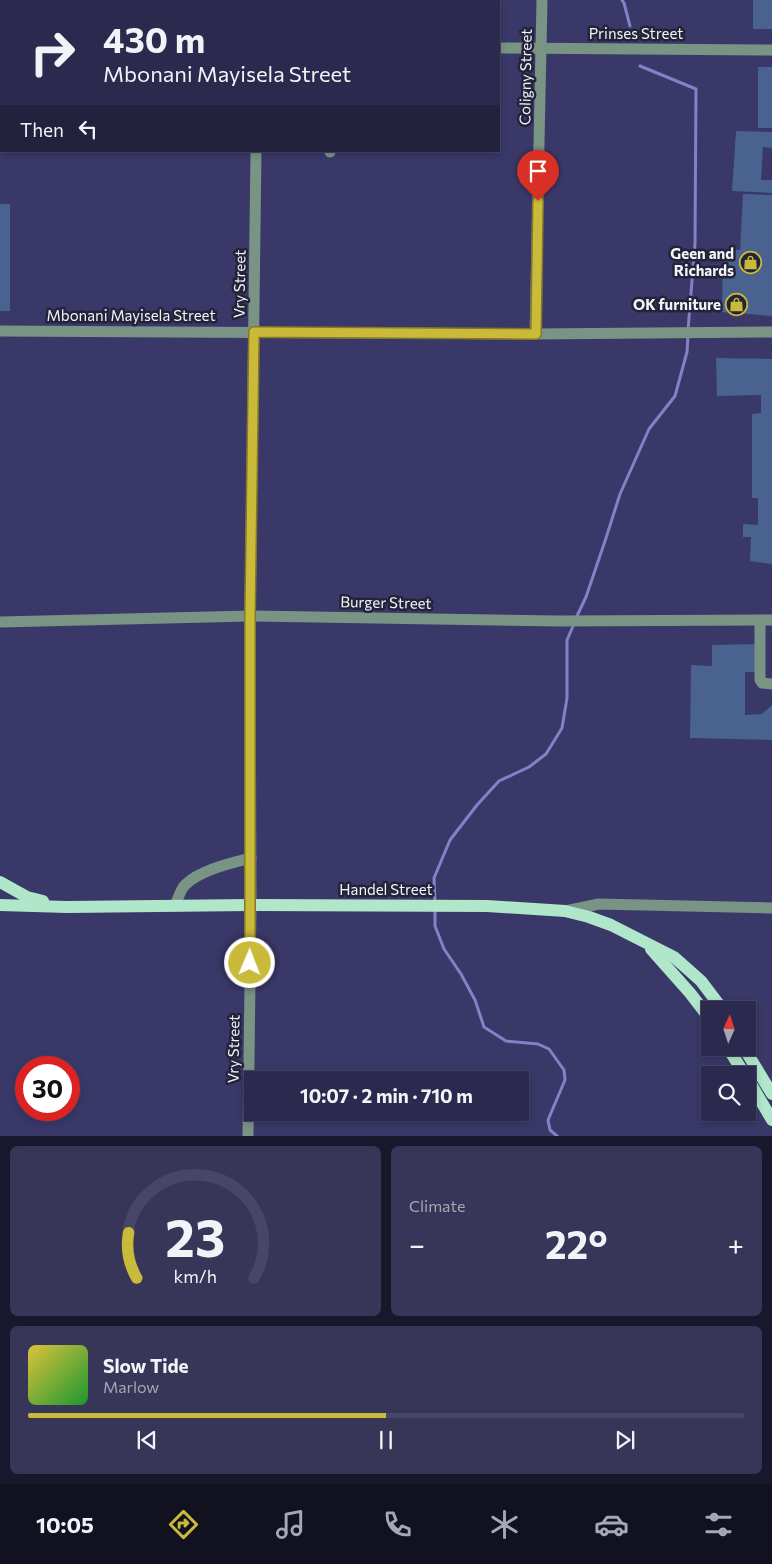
<!DOCTYPE html>
<meta charset="utf-8">
<style>
body{margin:0;font-family:Commissioner,sans-serif;background:#373658;color:#f1f3f6;height:100vh;display:flex;flex-direction:column;font-size:19px;white-space:nowrap}
*{box-sizing:border-box;margin:0}
p{font-size:16px;color:#a6a7b6}
.icon{flex:none;width:28px;height:28px;fill:none;stroke:currentColor;stroke-width:2;stroke-linecap:round;stroke-linejoin:round}
.map{position:relative;height:1136px;overflow:hidden}
.details{display:flex;flex-direction:column;gap:10px;padding:10px;background:#18172b;flex:1}
.details>*{flex:none}
.guide{position:absolute;left:0px;top:0px;width:500px;height:152px;box-shadow:0 2px 8px #0003,0 0 0 1px #474666;background:#2b2a4e;color:#f1f3f6;overflow:hidden}
.needle{width:32px;rotate:3deg}
.controls{position:absolute;left:701px;top:1001px;display:grid;gap:10px}
.controls a{display:grid;place-items:center;width:55px;height:55px;border-radius:0px;background:#2b2a4e;box-shadow:0 2px 8px #0003,0 0 0 1px #474666;font-size:25px}
.speed{position:absolute;left:15px;top:1056px;display:flex;gap:10px;font-size:25px;font-weight:700;text-align:center}
.speed>*{display:grid;place-content:center;width:65px;height:65px;border-radius:50%;background:#2b2a4e;box-shadow:0 2px 8px #0003,0 0 0 1px #474666;line-height:1}
.speed .limit{border:8px solid #d22;background:#fff;color:#111}
.pin{position:absolute;display:grid;place-items:center;width:42px;height:42px;color:#fff;margin:-51px -21px;border-radius:50% 50% 50% 0;rotate:-45deg;box-shadow:0 0 5px #0007}
.pin .icon{rotate:45deg}
.me{position:absolute;width:55px;margin:-28px;rotate:1deg;stroke-linejoin:round;filter:drop-shadow(0 0 4px #0008)}
.turn{display:flex;align-items:center;gap:18px;height:105px;padding:0 20px;font-size:22px}
.turn .icon{width:65px;height:65px;stroke-width:2.5}
.turn b{display:block;font-size:35px;line-height:42px}
.then{display:flex;align-items:center;height:48px;padding:0 20px;background:#0003;gap:10px;font-size:19px}
.big{font-size:38px;font-weight:700;line-height:1.1}
.details .card{flex:1;display:flex;flex-direction:column;justify-content:center;gap:8px;min-width:0;padding:0 18px;border-radius:8px;background:#373658}
.details .dial{align-items:center;gap:0}
.dial svg{height:130px;overflow:visible;fill:none;stroke:#474666;stroke-width:7;stroke-linecap:round;text-anchor:middle}
.dial text{fill:#f1f3f6;stroke:none}
.song{display:flex;align-items:center;gap:15px}
.cover{width:60px;height:60px;border-radius:8px;background:linear-gradient(135deg,hsl(50 70% 55%),hsl(130 70% 35%))}
.played{height:5px;border-radius:2px;background:linear-gradient(90deg,#caba3a 50%,#474666 50%)}
.keys{display:flex;justify-content:space-around;direction:ltr}
.heat{display:flex;justify-content:space-between;align-items:center;font-size:28px;direction:ltr}
.details .tiles{flex:1;display:grid;gap:10px;grid-template-columns:1fr 1fr}
.card:last-child{grid-column:span 2}
.trip{position:absolute;left:244px;top:1071px;width:285px;height:50px;border-radius:0px;background:#2b2a4e;box-shadow:0 2px 8px #0003,0 0 0 1px #474666;font-weight:700;line-height:50px;text-align:center}
.tabs{display:flex;height:80px;justify-content:space-around;align-items:center;background:#11111f;color:#a6a7b6}
.tabs .icon{width:35px;height:35px}
.tabs .selected{color:#caba3a}
.tabs b{font-size:22px;color:#f1f3f6}
.map>svg:first-child{display:block}
.lines{fill:none;stroke-linecap:round;stroke-linejoin:round}
.stream{stroke:#8182c7;stroke-width:3}
.building{fill:#496290}
.minor{stroke:#799385;stroke-width:11}
.major{stroke:#b0e7cb;stroke-width:12}
.route-casing{stroke:#837926;stroke-width:12}
.route{stroke:#caba3a;stroke-width:9}
.labels{text-anchor:middle;stroke-width:5;stroke-linejoin:round;paint-order:stroke}
.street-label{font-size:15px;fill:#f4f4fb;stroke:#232339}
.poi-label{font-size:15px;font-weight:bold;fill:#f4f4fb;stroke:#232339;text-anchor:end}
</style>
<div class="map">
<svg width="772" height="1137" viewBox="0 0 772 1137">
<rect width="100%" height="100%" fill="#393868"/>
<g class="lines">
<g class="stream">
<path d="M622,0l2,3 6,23"/>
<path d="M640,66l56,23 -1,155 -7,86"/>
<path d="M576,618l10,-21 20,-59 14,-44 29,-65 26,-33 12,-44 1,-16"/>
<path d="M435,903l-1,-25 16,-38 27,-35 22,-24 30,-14 17,-13 16,-26 5,-30v-58l7,-16"/>
<path d="M435,909v17l9,23 17,25 14,26 9,27 22,14 32,3 11,5 15,21 1,10 -17,40 2,10 8,7"/>
</g>
</g>
<g class="building">
<rect x="753" y="0" width="19" height="29"/>
<rect x="758" y="67" width="14" height="61"/>
<path d="M736,131l36,1v16l-9,-1 -2,33h11v13l-40,-2z"/>
<path d="M743,194l29,1v121l-50,-4 1,-63 17,1z"/>
<rect x="0" y="204" width="10" height="107"/>
<path d="M716,358l56,1v205l-22,-3 1,-24h-8v-13l15,1v-27h-6v-84l9,-1v-18l-44,1z"/>
<path d="M758,644v28h-13v43l17,-1 10,-9v35l-82,-2 1,-73 21,1v-21z"/>
</g>
<g class="lines">
<g class="minor">
<path d="M258,1v-1"/>
<path d="M0,44h1"/>
<path d="M499,48l273,2"/>
<path d="M330,152v-1"/>
<path d="M0,331l535,3 237,-2"/>
<path d="M535,334l7,-334"/>
<path d="M760,620v60l2,3 10,1"/>
<path d="M0,622l250,-6 309,5 213,-1"/>
<path d="M175,906c3,-7 5,-16 10,-21 15,-15 46,-22 66,-27"/>
<path d="M565,911l34,-7 173,4"/>
<path d="M248,1137l3,-232 -1,-289 6,-465"/>
</g>
<g class="major">
<path d="M0,882l27,15 16,4"/>
<path d="M0,905l67,2 184,-2 236,1 78,5 24,6 22,8 63,32 27,24 22,29"/>
<path d="M651,949l39,44 20,26"/>
<path d="M728,1048l17,27"/>
<path d="M744,1048l28,46"/>
<path d="M748,1079l24,41"/>
</g>
</g>
<g class="lines">
<defs>
<path id="route" d="M250,963v-347l4,-284 282,2 2,-133"/>
</defs>
<use href="#route" class="route-casing"/>
<use href="#route" class="route"/>
</g>
<defs>
<symbol id="shop-ring" viewBox="-11 -11 22 22"><circle r="9.5" fill="#232339" stroke="#caba3a" stroke-width="1.5"/><path d="M-5-2.5h2.3a2.7 3.5 0 0 1 5.4 0H5L5.5 6h-11ZM-1.5-2.5h3a1.5 2.3 0 0 0-3 0Z" fill="#caba3a"/></symbol>
</defs>
<g fill-rule="evenodd">
<use href="#shop-ring" x="738" y="250" width="25" height="25"/>
<use href="#shop-ring" x="724" y="292" width="25" height="25"/>
</g>
<g class="labels">
<g class="street-label">
<text x="636" y="39">Prinses Street</text>
<text transform="translate(526 77) rotate(-89)" y="5">Coligny Street</text>
<text transform="translate(240 284) rotate(-89)" y="5">Vry Street</text>
<text x="131" y="321">Mbonani Mayisela Street</text>
<text transform="translate(386 603) rotate(1)" y="5">Burger Street</text>
<text x="386" y="895">Handel Street</text>
<text transform="translate(234 1049) rotate(-89)" y="5">Vry Street</text>
</g>
<g class="poi-label">
<text x="734" y="259">Geen and<tspan x="734" dy="17">Richards</tspan></text>
<text x="721" y="310">OK furniture</text>
</g>
</g>
</svg>
<div class="controls">
<a><svg class="needle" viewBox="-14 -14 28 28"><path d="M0-13l5 13h-10z" fill="#e53935"/><path d="M0 13l5-13h-10z" fill="#a6a7b6"/></svg></a>
<a><svg class="icon" aria-label="search" viewBox="0 0 24 24"><circle cx="10" cy="10" r="6"/><path d="M15 15l6 6"/></svg></a>
</div>
<div class="speed"><div class="limit">30</div></div>
<div class="pin" style="left:538px;top:201px;background:#d93025"><svg class="icon" aria-label="arrive" viewBox="0 0 24 24"><path d="M6 21V4h12l-3 4 3 4H6"/></svg></div>
<svg class="me" style="left:250px;top:963px" viewBox="-20 -20 40 40"><circle r="17" fill="#caba3a" stroke="#fff" stroke-width="3"/><path d="M0-11L8 9 0 5-8 9z" fill="#fff"/></svg>
<div class="trip">10:07 · 2 min · 710 m</div>
<div class="guide">
<div class="turn"><svg class="icon" aria-label="right" viewBox="0 0 24 24"><path d="M7 20v-9h11M14 6l5 5-5 5"/></svg><div><b>430 m</b>Mbonani Mayisela Street</div></div>
<div class="then">Then<svg class="icon" aria-label="left" viewBox="0 0 24 24"><path d="M17 20v-9H6M10 6l-5 5 5 5"/></svg></div>
</div>
</div>
<section class="details">
<div class="tiles">
<div class="card dial"><svg viewBox="0 0 100 80">
<path d="M14 69A42 42 0 1 1 86 69"/>
<path d="M14 69A42 42 0 0 1 9 41" stroke="#caba3a"/>
<text x="50" y="56" font-size="32" font-weight="700">23</text>
<text x="50" y="72" font-size="11">km/h</text>
</svg></div>
<div class="card"><p>Climate</p>
<div class="heat"><a>−</a><b class="big">22°</b><a>+</a></div>
</div>
<div class="card">
<div class="song"><i class="cover"></i><div><b>Slow Tide</b><p>Marlow</p></div></div>
<div class="played"></div>
<div class="keys"><svg class="icon" aria-label="previous" viewBox="0 0 24 24"><path d="M18 5L8 12l10 7zM5 5v14"/></svg><svg class="icon" aria-label="pause" viewBox="0 0 24 24"><path d="M8 5v14M16 5v14"/></svg><svg class="icon" aria-label="next" viewBox="0 0 24 24"><path d="M6 5l10 7-10 7zM19 5v14"/></svg></div>
</div>
</div>
</section>
<nav class="tabs">
<b>10:05</b>
<svg class="icon selected" aria-label="directions" viewBox="0 0 24 24"><path d="M12 3l9 9-9 9-9-9zM9 14v-3h6M13 9l2 2-2 2"/></svg>
<svg class="icon" aria-label="music" viewBox="0 0 24 24"><path d="M9 18V5l10-2v13"/><circle cx="6" cy="18" r="3"/><circle cx="16" cy="16" r="3"/></svg>
<svg class="icon" aria-label="phone" viewBox="0 0 24 24"><path d="M5 4h4l2 5-3 2q2 4 5 5l2-3 5 2v4C11 20 4 13 5 4z"/></svg>
<svg class="icon" aria-label="climate" viewBox="0 0 24 24"><path d="M12 3v18M4 7l16 10M4 17L20 7"/></svg>
<svg class="icon" aria-label="car" viewBox="0 0 24 24"><path d="M5 17H2v-5l4-1 3-4h7l3 4 3 1v5h-3M9 17h6M6 11h13"/><circle cx="7" cy="17" r="2"/><circle cx="17" cy="17" r="2"/></svg>
<svg class="icon" aria-label="filters" viewBox="0 0 24 24"><path d="M4 7h16M4 17h16"/><circle cx="9" cy="7" r="2"/><circle cx="15" cy="17" r="2"/></svg>
</nav>
